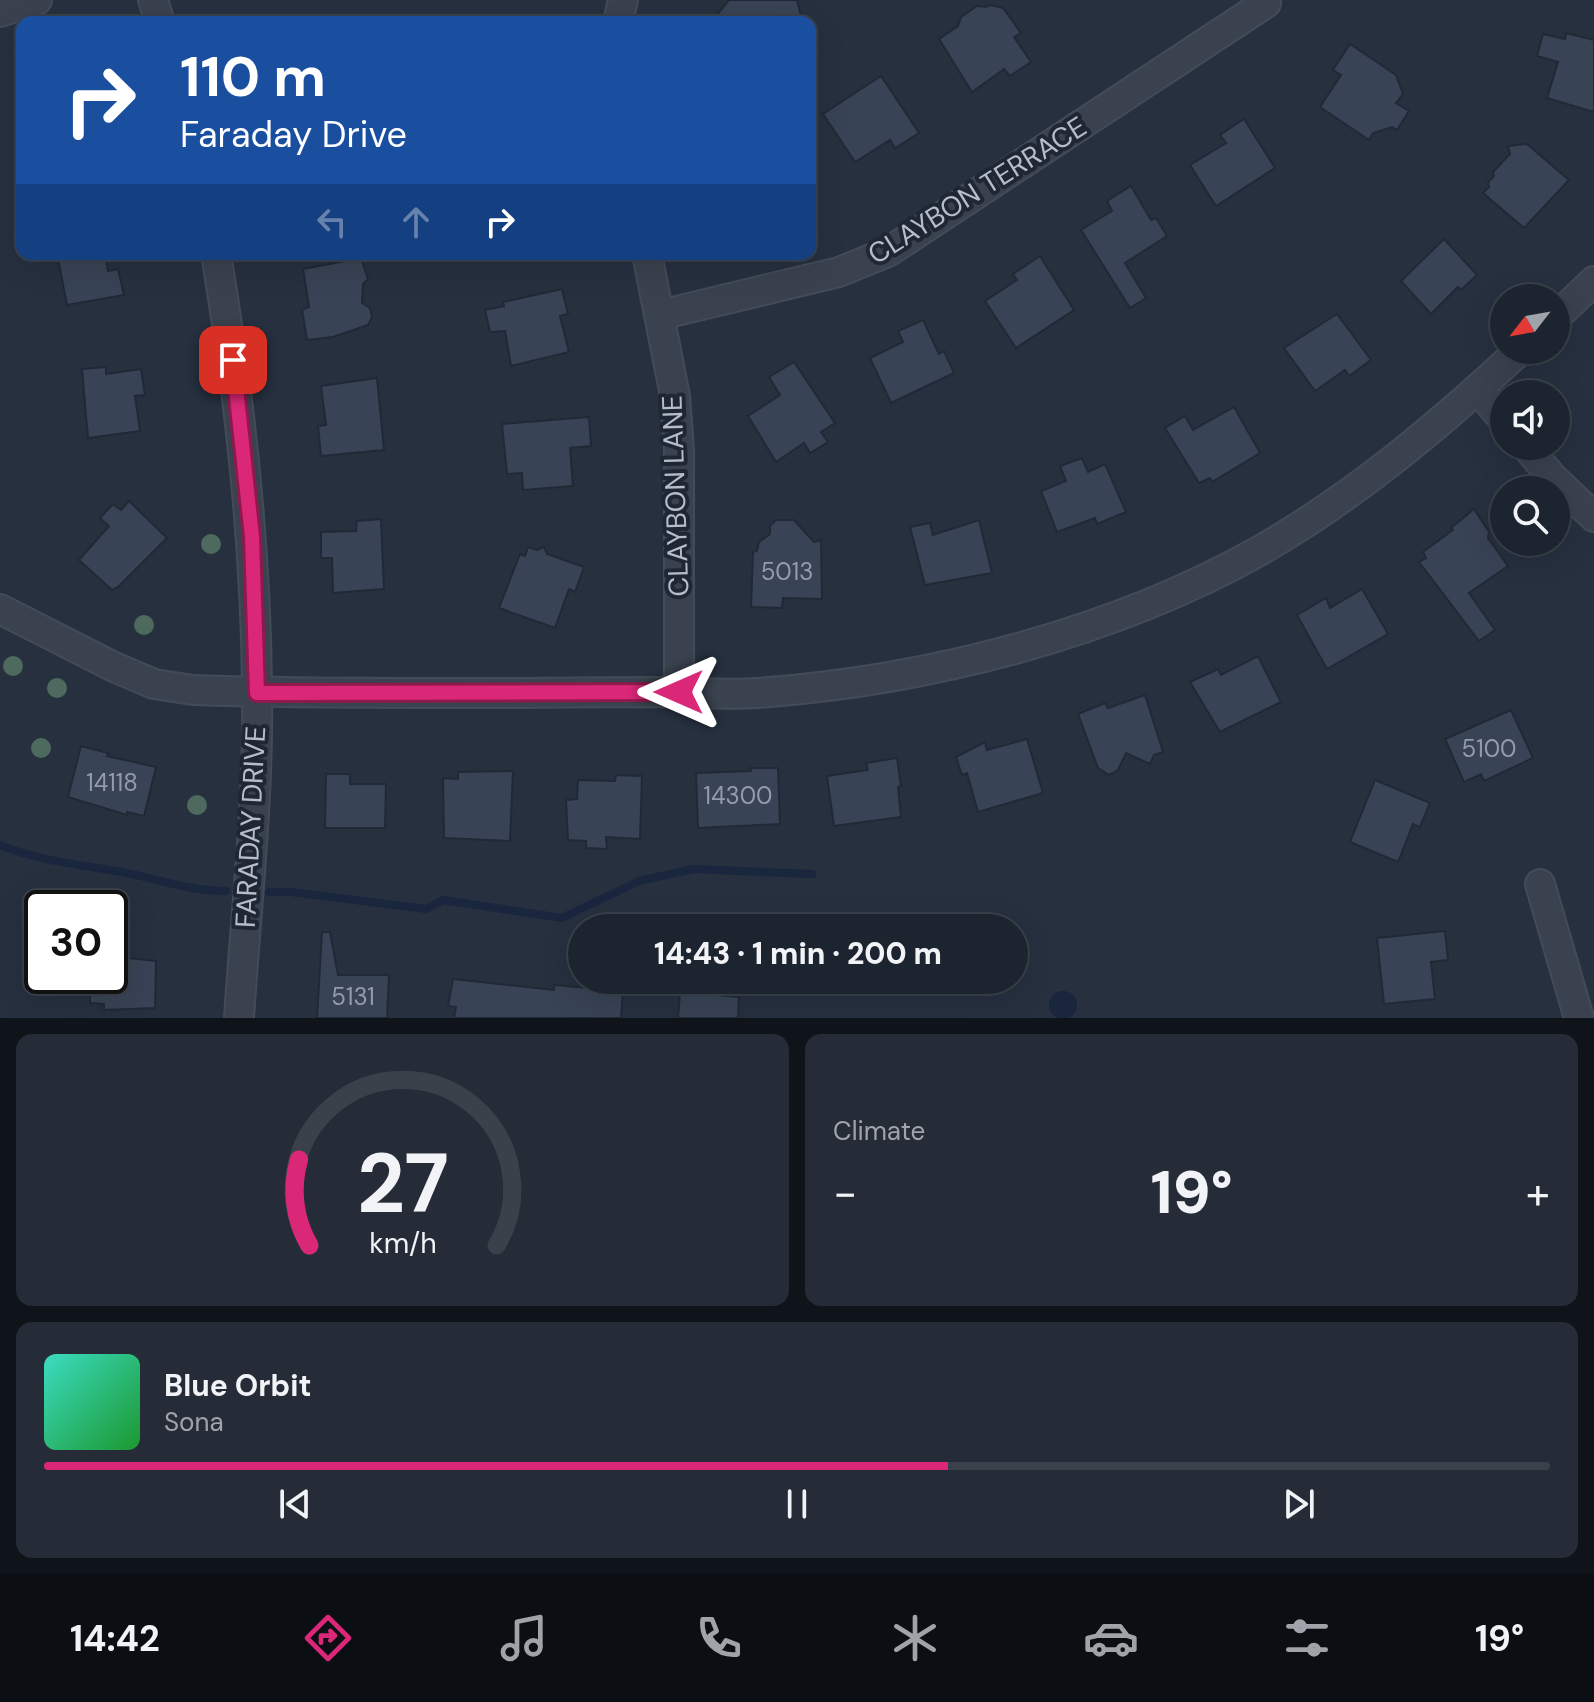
<!DOCTYPE html>
<meta charset="utf-8">
<style>
body{margin:0;font-family:"DM Sans",sans-serif;background:#252c37;color:#f1f3f6;height:100vh;display:flex;flex-direction:column;font-size:30px;white-space:nowrap}
*{box-sizing:border-box;margin:0}
p{font-size:26px;color:#a0a4aa}
.icon{flex:none;width:44px;height:44px;fill:none;stroke:currentColor;stroke-width:2;stroke-linecap:round;stroke-linejoin:round}
.map{position:relative;height:1018px;overflow:hidden}
.side{display:flex;flex-direction:column;gap:16px;padding:16px;background:#0f141a;flex:1}
.side>*{flex:none}
.guide{position:absolute;left:16px;top:16px;width:800px;height:244px;border-radius:16px;box-shadow:0 8px 32px #0002,0 0 0 2px #3a414b;background:#1a4fa0;color:#fff;overflow:hidden}
.needle{width:52px;rotate:239deg}
.buttons{position:absolute;left:1490px;top:284px;display:grid;gap:16px}
.buttons a{display:grid;place-items:center;width:80px;height:80px;border-radius:50%;background:#1c242f;box-shadow:0 8px 32px #0002,0 0 0 2px #3a414b;font-size:40px}
.speed{position:absolute;left:24px;top:890px;display:flex;gap:16px;font-size:40px;font-weight:700;text-align:center}
.speed>*{display:grid;place-content:center;width:104px;height:104px;border-radius:50%;background:#1c242f;box-shadow:0 8px 32px #0002,0 0 0 2px #3a414b;line-height:1}
.speed .limit{border:4px solid #111;border-radius:12px;background:#fff;color:#111}
.pin{position:absolute;display:grid;place-items:center;width:68px;height:68px;color:#fff;margin:-34px;border-radius:16px;box-shadow:0 4px 12px #0006}
.me{position:absolute;width:88px;margin:-44px;rotate:270deg;stroke-linejoin:round;filter:drop-shadow(0 0 6px #0008)}
.turn{display:flex;align-items:center;gap:28px;height:168px;padding:0 32px;font-size:36px}
.turn .icon{width:104px;height:104px;stroke-width:2.5}
.turn b{display:block;font-size:56px;line-height:68px}
.lanes{display:flex;align-items:center;height:76px;padding:0 32px;background:#0003;justify-content:center;gap:40px;direction:ltr}
.lanes .off{opacity:.35}
.big{font-size:60px;font-weight:800;line-height:1.1}
.side .widget{flex:1;display:flex;flex-direction:column;justify-content:center;gap:12px;min-width:0;padding:0 28px;border-radius:16px;background:#252c37}
.side .dial{align-items:center;gap:0}
.dial svg{height:208px;overflow:visible;fill:none;stroke:#3a414b;stroke-width:7;stroke-linecap:round;text-anchor:middle}
.dial text{fill:#f1f3f6;stroke:none}
.song{display:flex;align-items:center;gap:24px}
.cover{width:96px;height:96px;border-radius:12px;background:linear-gradient(135deg,hsl(170 70% 55%),hsl(130 70% 35%))}
.played{height:8px;border-radius:4px;background:linear-gradient(90deg,#db2777 60%,#3a414b 60%)}
.keys{display:flex;justify-content:space-around;direction:ltr}
.heat{display:flex;justify-content:space-between;align-items:center;font-size:44px;direction:ltr}
.side .tiles{flex:1;display:grid;gap:16px;grid-template-columns:1fr 1fr}
.widget:last-child{grid-column:span 2}
.trip{position:absolute;left:568px;top:914px;width:460px;height:80px;border-radius:40px;background:#1c242f;box-shadow:0 8px 32px #0002,0 0 0 2px #3a414b;font-weight:800;line-height:80px;text-align:center}
.tab-bar{display:flex;height:128px;justify-content:space-around;align-items:center;background:#0b0e13;color:#a0a4aa}
.tab-bar .icon{width:56px;height:56px}
.tab-bar .selected{color:#db2777}
.tab-bar b{font-size:36px;color:#f1f3f6}
.map>svg:first-child{display:block}
.water{fill:#19263d}
.lines{fill:none;stroke-linecap:round;stroke-linejoin:round}
.stream{stroke:#19263d;stroke-width:8}
.building{fill:#384355;stroke:#212936;stroke-width:2}
.minor-casing{stroke:#434b58;stroke-width:32}
.minor{stroke:#3a424f;stroke-width:28}
.tree{fill:#4e6a5f}
.route-casing{stroke:#8e194d;stroke-width:20}
.route{stroke:#db2777;stroke-width:14}
.labels{text-anchor:middle;stroke-width:8;stroke-linejoin:round;paint-order:stroke}
.number-label{font-size:24px;fill:#949cab}
.street-label{font-size:28px;fill:#b6bdca;stroke:#1f2734}
</style>
<div class="map">
<svg width="1594" height="1018" viewBox="0 0 1594 1018">
<rect width="100%" height="100%" fill="#26303f"/>
<g class="water">
<path d="M934,980h43v15l-43,-5z"/>
<circle cx="1063" cy="1005" r="14"/>
</g>
<g class="lines">
<g class="stream">
<path d="M0,845c38,16 82,20 122,27 36,7 67,19 104,19"/>
<path d="M269,892h22l135,17 17,-9 119,18 77,-37 54,-12 119,5"/>
</g>
</g>
<g class="building">
<path d="M729,0h68l5,21 -91,1z"/>
<path d="M990,5l13,3 18,25 -7,4 17,25 -21,14 -6,-7 -32,23 -33,-53 19,-13 3,-9 16,-11 9,1z"/>
<path d="M1566,33l28,7v72l-47,-14 11,-36 -21,-6 6,-22 22,5z"/>
<path d="M1350,44l46,31 7,19 -7,9 13,8 -12,19 -5,-3 -19,6 -4,7 -49,-33 21,-32 -8,-5z"/>
<path d="M881,76l38,57 -24,15 -5,-8 -35,22 -32,-48z"/>
<path d="M1244,119l31,49 -59,38 -26,-41 36,-22 -6,-8z"/>
<path d="M1527,144l42,36 -45,48 -41,-35 6,-6 -1,-5 6,-6 -1,-4 17,-18 -2,-8z"/>
<path d="M1131,186l20,34 5,-2 11,18 -42,27 21,35 -16,10 -49,-78 31,-19 -5,-10z"/>
<path d="M1444,239l33,36 -16,15 -3,-3 -27,27 -30,-33z"/>
<path d="M57,254h48l3,17 10,-2 6,26 -57,10z"/>
<path d="M1040,256l34,54 -58,38 -31,-47 32,-21 -4,-6z"/>
<path d="M361,258l7,21 -5,5 -1,19 8,5 2,9 -4,8 -35,12 -26,3 -5,-30 7,-3 -6,-38z"/>
<path d="M562,289l6,25 -8,2 9,36 -58,14 -6,-35 -15,1 -5,-22 19,-4 -1,-4z"/>
<path d="M1337,314l34,46 -22,16 -4,-6 -30,21 -31,-43z"/>
<path d="M923,320l16,34 5,-3 10,22 -63,30 -21,-45 33,-16 -5,-11z"/>
<path d="M794,362l41,61 -14,9 7,10 -18,11 -6,-10 -28,19 -28,-46 32,-21 -11,-18z"/>
<path d="M106,367v7l35,-5 4,26 -10,1 5,35 -52,7 -6,-69z"/>
<path d="M377,378l7,72 -63,6 -3,-30 8,-1 -5,-39z"/>
<path d="M1234,407l26,46 -48,29 -2,-4 -11,5 -34,-55 20,-12 8,14z"/>
<path d="M589,417l2,29 -21,2 3,38 -50,4 -1,-17 -15,1 -5,-50z"/>
<path d="M1082,458l6,14 17,-8 21,48 -29,12 -2,-6 -38,14 -16,-41 25,-10 -6,-15z"/>
<path d="M129,501l38,37 -49,49 -6,3 -33,-30 30,-34 -9,-8 13,-14 8,6z"/>
<path d="M1474,509l15,23 -1,6 20,28 -39,27 26,37 -16,11 -60,-79 7,-4 -3,-6 30,-22 -2,-2z"/>
<path d="M381,519l3,70 -51,4 -1,-35h-11v-26l35,-1 1,-10z"/>
<path d="M776,520h18l20,22 7,-2 1,59 -39,-1 -1,10 -31,-1 2,-55 4,-1 2,-9 11,-8v-8z"/>
<path d="M979,520l13,53 -67,12 -15,-58 20,-4 3,12z"/>
<path d="M528,547l9,3 7,-3 3,7 37,13 -9,25 -6,-3 -14,39 -56,-20 21,-54 5,2z"/>
<path d="M1362,589l26,45 -61,35 -30,-54 29,-17 4,10z"/>
<path d="M1258,656l23,46 -61,30 -30,-50 28,-13 3,6z"/>
<path d="M1145,695l18,57 -9,3 -4,9 -24,-11 -8,17 -9,5 -11,-7 -20,-54 27,-11 3,5z"/>
<path d="M1511,710l22,48 -49,23 -3,-7 -17,8 -19,-43z"/>
<path d="M1027,739l16,54 -65,19 -11,-39 -5,2 -6,-18 29,-15 2,8z"/>
<path d="M81,746l27,7 -1,3 49,11 -12,49 -17,-4v3l-59,-18z"/>
<path d="M897,758l4,28 -3,1 3,30 -67,9 -7,-50 41,-6 -2,-7z"/>
<path d="M750,768h28l2,56 -82,4 -2,-55 55,-2z"/>
<path d="M513,771l-3,70 -66,-3 -1,-60 15,1v-7z"/>
<path d="M326,774h24v10h36l-1,44h-60z"/>
<path d="M616,775l26,1 -2,63 -34,-2 1,12 -21,-1v-7l-18,-1 -2,-40 11,-1 1,-19 37,1z"/>
<path d="M1375,780l55,23 -10,24 -7,-3 -15,38 -48,-20z"/>
<path d="M1445,931l3,29 -17,2 4,37 -51,5 -7,-66z"/>
<path d="M322,932h8l8,43h51l-2,43h-70z"/>
<path d="M110,956l46,5 -1,47 -51,2v-6l-14,-1v-27h20z"/>
<path d="M453,979l101,11v-5l69,6 -2,27h-167l2,-11 -8,-1z"/>
<path d="M680,992l59,5 -1,21h-60z"/>
</g>
<g class="lines">
<defs>
<g id="minor">
<path d="M153,0l7,22"/>
<path d="M0,12l37,-12"/>
<path d="M618,22l5,-22"/>
<path d="M216,254c24,145 40,289 41,436 2,109 -11,219 -18,328"/>
<path d="M647,254l28,142 4,54v242"/>
<path d="M660,315l179,-43 49,-20 378,-249"/>
<path d="M1556,317l38,-36"/>
<path d="M1478,390l26,30"/>
<path d="M1526,446l26,31 42,40"/>
<path d="M0,609l114,58 40,17 39,6c111,4 223,3 335,3 50,-1 100,-1 150,-1 26,1 53,3 79,1 169,-12 355,-59 504,-143 95,-55 179,-125 259,-200"/>
<path d="M1540,884l39,134"/>
</g>
</defs>
<use href="#minor" class="minor-casing"/>
<use href="#minor" class="minor"/>
</g>
<g class="tree">
<circle cx="211" cy="544" r="10"/>
<circle cx="144" cy="625" r="10"/>
<circle cx="13" cy="666" r="10"/>
<circle cx="57" cy="688" r="10"/>
<circle cx="41" cy="748" r="10"/>
<circle cx="197" cy="805" r="10"/>
</g>
<g class="lines">
<defs>
<path id="route" d="M233,360l19,177 5,156 422,-1"/>
</defs>
<use href="#route" class="route-casing"/>
<use href="#route" class="route"/>
</g>
<g class="labels">
<g class="number-label">
<text x="787" y="580">5013</text>
<text x="1489" y="757">5100</text>
<text x="112" y="791">14118</text>
<text x="738" y="804">14300</text>
<text x="353" y="1005">5131</text>
</g>
<g class="street-label">
<text transform="translate(977 190) rotate(-32)" y="10">CLAYBON TERRACE</text>
<text transform="translate(675 496) rotate(-92)" y="10">CLAYBON LANE</text>
<text transform="translate(250 827) rotate(-87)" y="10">FARADAY DRIVE</text>
</g>
</g>
</svg>
<div class="buttons">
<a><svg class="needle" viewBox="-14 -14 28 28"><path d="M0-13l5 13h-10z" fill="#e53935"/><path d="M0 13l5-13h-10z" fill="#a0a4aa"/></svg></a>
<a><svg class="icon" aria-label="sound" viewBox="0 0 24 24"><path d="M4 9h4l5-4v14l-5-4H4zM17 9q2 3 0 6"/></svg></a>
<a><svg class="icon" aria-label="search" viewBox="0 0 24 24"><circle cx="10" cy="10" r="6"/><path d="M15 15l6 6"/></svg></a>
</div>
<div class="speed"><div class="limit">30</div></div>
<div class="pin" style="left:233px;top:360px;background:#d93025"><svg class="icon" aria-label="arrive" viewBox="0 0 24 24"><path d="M6 21V4h12l-3 4 3 4H6"/></svg></div>
<svg class="me" style="left:679px;top:692px" viewBox="-20 -20 40 40"><path d="M0-17L14 15 0 8-14 15z" fill="#db2777" stroke="#fff" stroke-width="4"/></svg>
<div class="trip">14:43 · 1 min · 200 m</div>
<div class="guide">
<div class="turn"><svg class="icon" aria-label="right" viewBox="0 0 24 24"><path d="M7 20v-9h11M14 6l5 5-5 5"/></svg><div><b>110 m</b>Faraday Drive</div></div>
<div class="lanes"><svg class="icon off" aria-label="left" viewBox="0 0 24 24"><path d="M17 20v-9H6M10 6l-5 5 5 5"/></svg><svg class="icon off" aria-label="ahead" viewBox="0 0 24 24"><path d="M12 20V5M6 11l6-6 6 6"/></svg><svg class="icon" aria-label="right" viewBox="0 0 24 24"><path d="M7 20v-9h11M14 6l5 5-5 5"/></svg></div>
</div>
</div>
<section class="side">
<div class="tiles">
<div class="widget dial"><svg viewBox="0 0 100 80">
<path d="M14 69A42 42 0 1 1 86 69"/>
<path d="M14 69A42 42 0 0 1 10 36" stroke="#db2777"/>
<text x="50" y="56" font-size="32" font-weight="700">27</text>
<text x="50" y="72" font-size="11">km/h</text>
</svg></div>
<div class="widget"><p>Climate</p>
<div class="heat"><a>−</a><b class="big">19°</b><a>+</a></div>
</div>
<div class="widget">
<div class="song"><i class="cover"></i><div><b>Blue Orbit</b><p>Sona</p></div></div>
<div class="played"></div>
<div class="keys"><svg class="icon" aria-label="previous" viewBox="0 0 24 24"><path d="M18 5L8 12l10 7zM5 5v14"/></svg><svg class="icon" aria-label="pause" viewBox="0 0 24 24"><path d="M8 5v14M16 5v14"/></svg><svg class="icon" aria-label="next" viewBox="0 0 24 24"><path d="M6 5l10 7-10 7zM19 5v14"/></svg></div>
</div>
</div>
</section>
<nav class="tab-bar">
<b>14:42</b>
<svg class="icon selected" aria-label="directions" viewBox="0 0 24 24"><path d="M12 3l9 9-9 9-9-9zM9 14v-3h6M13 9l2 2-2 2"/></svg>
<svg class="icon" aria-label="music" viewBox="0 0 24 24"><path d="M9 18V5l10-2v13"/><circle cx="6" cy="18" r="3"/><circle cx="16" cy="16" r="3"/></svg>
<svg class="icon" aria-label="phone" viewBox="0 0 24 24"><path d="M5 4h4l2 5-3 2q2 4 5 5l2-3 5 2v4C11 20 4 13 5 4z"/></svg>
<svg class="icon" aria-label="climate" viewBox="0 0 24 24"><path d="M12 3v18M4 7l16 10M4 17L20 7"/></svg>
<svg class="icon" aria-label="car" viewBox="0 0 24 24"><path d="M5 17H2v-5l4-1 3-4h7l3 4 3 1v5h-3M9 17h6M6 11h13"/><circle cx="7" cy="17" r="2"/><circle cx="17" cy="17" r="2"/></svg>
<svg class="icon" aria-label="filters" viewBox="0 0 24 24"><path d="M4 7h16M4 17h16"/><circle cx="9" cy="7" r="2"/><circle cx="15" cy="17" r="2"/></svg>
<b>19°</b>
</nav>
